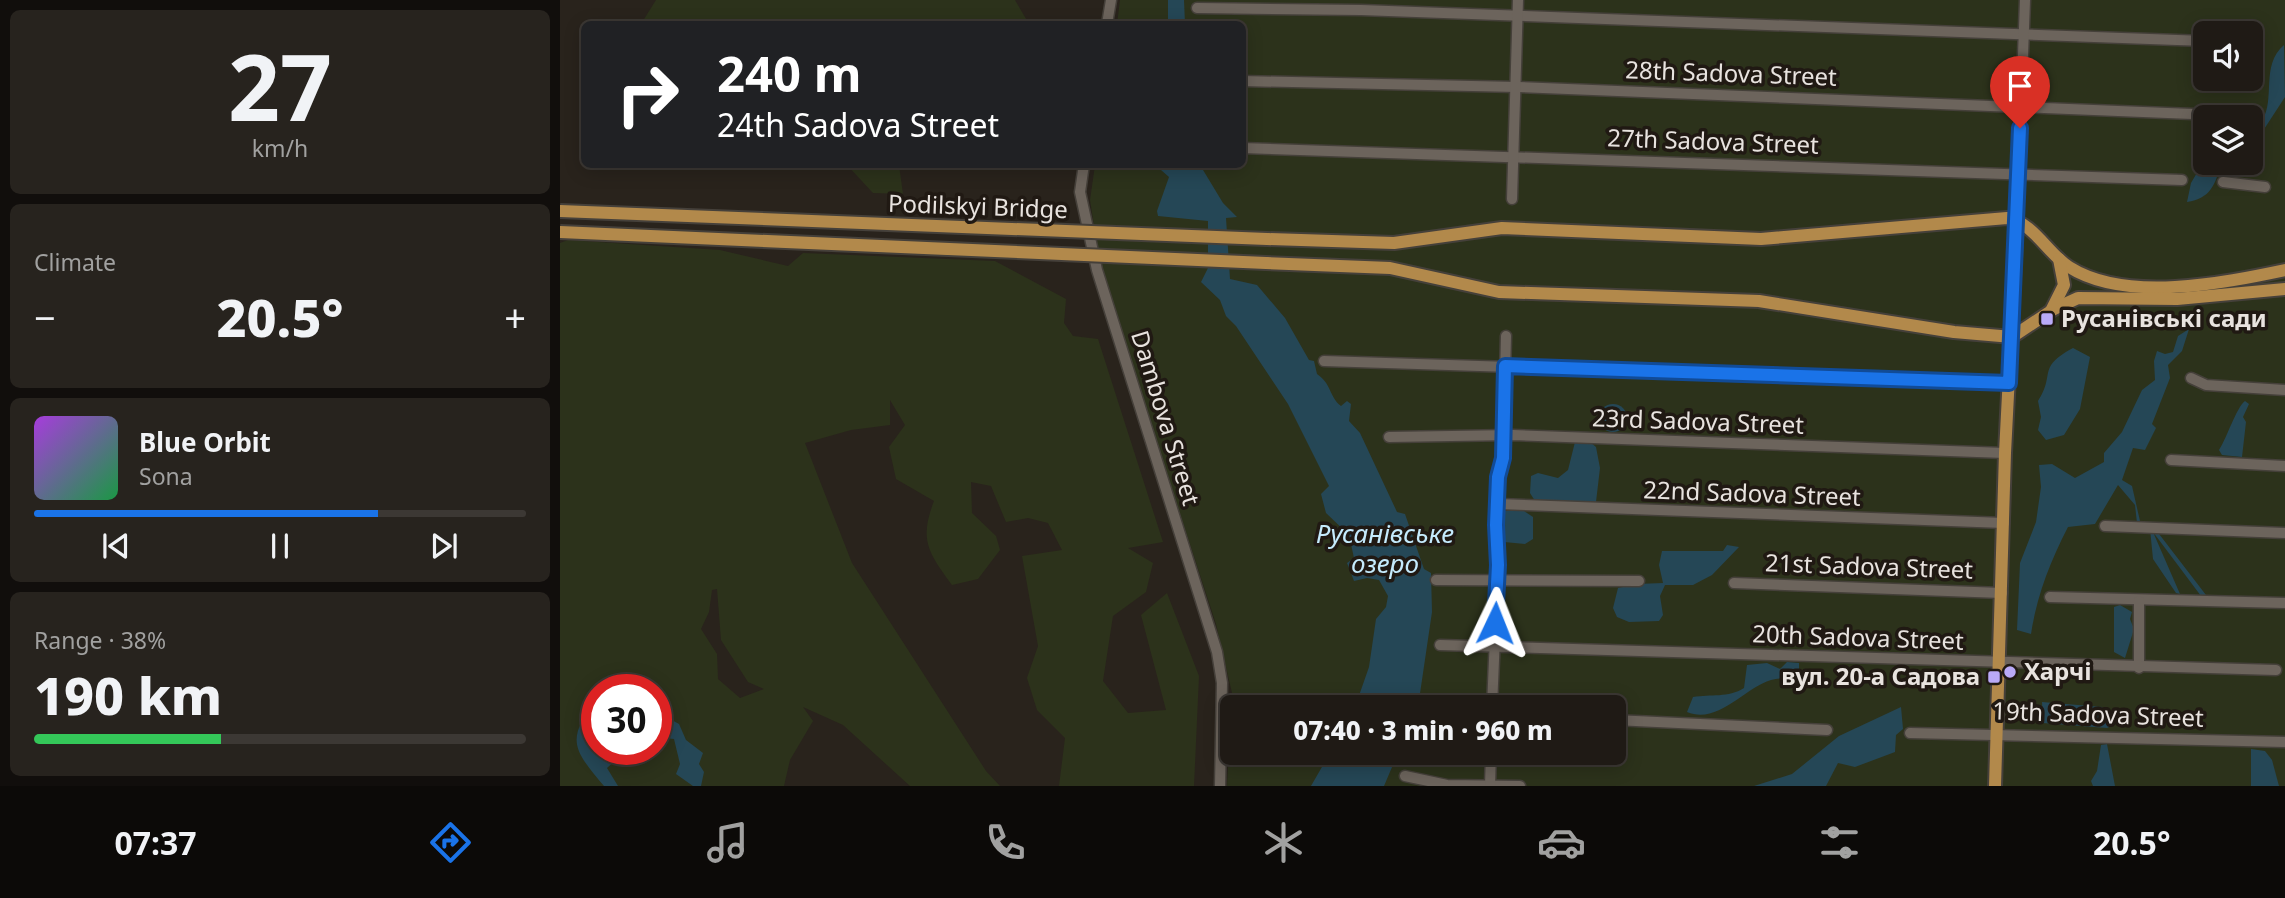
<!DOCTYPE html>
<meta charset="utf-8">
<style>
body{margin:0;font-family:"Noto Sans",sans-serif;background:#27231e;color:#f1f3f6;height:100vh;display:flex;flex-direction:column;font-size:26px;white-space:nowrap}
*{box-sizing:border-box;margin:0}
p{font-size:23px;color:#a1a1a0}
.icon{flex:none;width:38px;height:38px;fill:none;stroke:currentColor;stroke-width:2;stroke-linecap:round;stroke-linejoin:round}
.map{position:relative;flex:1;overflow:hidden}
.panel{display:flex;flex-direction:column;gap:10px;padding:10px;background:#110e0c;width:560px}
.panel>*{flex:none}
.banner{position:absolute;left:21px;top:21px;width:665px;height:147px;border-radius:10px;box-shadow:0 4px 18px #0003,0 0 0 2px #3c3834;background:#202124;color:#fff;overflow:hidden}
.tools{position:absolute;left:1633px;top:21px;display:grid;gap:14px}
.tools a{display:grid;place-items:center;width:70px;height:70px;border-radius:10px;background:#1f1a15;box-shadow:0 4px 18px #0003,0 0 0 2px #3c3834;font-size:35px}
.speed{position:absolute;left:21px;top:674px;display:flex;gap:14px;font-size:35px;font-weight:700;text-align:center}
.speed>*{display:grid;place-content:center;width:91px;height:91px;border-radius:50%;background:#1f1a15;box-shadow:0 4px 18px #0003,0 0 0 2px #3c3834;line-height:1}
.speed .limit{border:10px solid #d22;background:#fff;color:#111}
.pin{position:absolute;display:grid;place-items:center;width:60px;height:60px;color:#fff;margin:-72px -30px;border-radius:50% 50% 50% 0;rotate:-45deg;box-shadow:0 0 7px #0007}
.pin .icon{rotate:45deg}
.me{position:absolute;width:77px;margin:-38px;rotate:2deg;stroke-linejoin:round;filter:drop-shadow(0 0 5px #0008)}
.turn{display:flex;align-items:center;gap:24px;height:147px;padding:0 21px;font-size:32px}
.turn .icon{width:91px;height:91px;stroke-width:2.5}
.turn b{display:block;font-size:49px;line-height:60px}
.big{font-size:52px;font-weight:800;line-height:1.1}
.panel .card{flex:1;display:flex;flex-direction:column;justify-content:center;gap:10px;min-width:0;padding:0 24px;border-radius:10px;background:#27231e}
.panel .dial{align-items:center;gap:0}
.dial b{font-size:91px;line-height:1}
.song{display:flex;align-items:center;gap:21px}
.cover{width:84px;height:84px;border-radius:10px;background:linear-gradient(135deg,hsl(280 70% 55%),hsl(140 70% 35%))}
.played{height:7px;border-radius:4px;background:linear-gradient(90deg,#1a73e8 70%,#3c3834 70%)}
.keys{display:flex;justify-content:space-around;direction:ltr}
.heat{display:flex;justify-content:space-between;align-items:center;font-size:38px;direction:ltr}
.charge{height:10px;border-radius:5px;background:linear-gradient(90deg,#34c759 38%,#3c3834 0)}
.trip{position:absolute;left:660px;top:695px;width:406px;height:70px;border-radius:10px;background:#1f1a15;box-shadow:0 4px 18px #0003,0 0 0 2px #3c3834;font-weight:800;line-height:70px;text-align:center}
.tab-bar{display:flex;height:112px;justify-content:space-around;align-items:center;background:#0c0a08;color:#a1a1a0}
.tab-bar .icon{width:49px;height:49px}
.tab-bar .on{color:#1a73e8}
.tab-bar b{font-size:32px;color:#f1f3f6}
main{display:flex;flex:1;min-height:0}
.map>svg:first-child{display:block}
.green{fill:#2c321b;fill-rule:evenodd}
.water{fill:#254756}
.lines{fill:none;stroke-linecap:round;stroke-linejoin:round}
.minor-casing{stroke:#45403a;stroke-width:13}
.major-casing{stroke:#45403a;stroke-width:16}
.minor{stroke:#6c645c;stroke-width:10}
.major{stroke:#b2894b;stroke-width:12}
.major-bridge-casing{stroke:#45403a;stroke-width:16;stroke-linecap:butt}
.major-bridge{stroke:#b2894b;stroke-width:12}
.route-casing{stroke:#114b97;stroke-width:18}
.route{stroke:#1a73e8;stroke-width:12}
.poi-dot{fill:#b9aaf7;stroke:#201913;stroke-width:2.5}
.labels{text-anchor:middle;stroke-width:7;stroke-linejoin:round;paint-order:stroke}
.street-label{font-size:24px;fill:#e8e3df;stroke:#201913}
.poi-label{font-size:24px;font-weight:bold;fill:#e8e3df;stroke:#201913;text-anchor:start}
.water-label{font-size:26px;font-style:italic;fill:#c5ebfd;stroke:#201913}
</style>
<main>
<section class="panel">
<div class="card dial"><b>27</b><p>km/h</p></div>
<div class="card"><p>Climate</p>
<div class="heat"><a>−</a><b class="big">20.5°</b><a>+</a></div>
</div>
<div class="card">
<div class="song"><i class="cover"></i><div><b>Blue Orbit</b><p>Sona</p></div></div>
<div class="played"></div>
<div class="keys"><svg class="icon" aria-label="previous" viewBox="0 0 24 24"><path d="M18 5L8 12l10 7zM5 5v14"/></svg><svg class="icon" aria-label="pause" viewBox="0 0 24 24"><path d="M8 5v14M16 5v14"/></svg><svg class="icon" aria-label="next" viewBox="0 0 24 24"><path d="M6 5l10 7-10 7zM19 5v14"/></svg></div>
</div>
<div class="card"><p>Range · 38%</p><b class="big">190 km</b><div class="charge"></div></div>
</section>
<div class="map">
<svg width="1725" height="786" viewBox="0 0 1725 786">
<rect width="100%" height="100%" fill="#29231c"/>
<g class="green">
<path d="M96,0h359l14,24h-388z"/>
<path d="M560,0h1165v786h-1058l5,-93 -16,-69 -115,-353 -11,-71 5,-35 147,-1v-140h-125zM1645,33h45v46h-45zM1645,117h45v46h-45zM672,707h382v45h-382z"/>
<path d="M287,165h52l4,29 -30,-1z"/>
<path d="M8,240l152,10 68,16 15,-13 192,8 71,38 -2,24 9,13 25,3 65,203 -35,6 25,15 -7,29 -33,24 -10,65 25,32 38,-3 -25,-95 26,-22 32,83 -5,110h-135l6,-48 -28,-28 -10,-32 11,-32 -16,-90 40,-6 -14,-27 -20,-5 -22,4 -15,-36 -20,-4 1,31 24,23 4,14 -22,29 -26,6c-24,-33 -33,-45 -18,-84l-38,-22 -7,-32 16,-22 -15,-25v25l-39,5 -46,13 47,120 134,208 14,15h-90l-67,-61 -40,-18 10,14 -23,39 -6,26h-224v-543zM157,589l4,51 27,42 16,7 -24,9 -22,-19 -1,-25 -16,-25 8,-17 3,-22zM37,690h59v59h-59z"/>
</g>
<g class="water">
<path d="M608,0h16l1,24h-17z"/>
<path d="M1724,45l1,52 -28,43 -6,-1v-15l11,-3c14,-23 -2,-55 22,-76z"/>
<path d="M1645,159v4h16c-5,21 -11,36 -34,39l4,-19z"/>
<path d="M602,165h38l23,38 14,14 -11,1 4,61 27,6 28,33 24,42 5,1 3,13c15,10 12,23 24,32l6,-5 4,3 -2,17 11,12 37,79 8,2 19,55 7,4 1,39 -14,95h-63l14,-40 7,-48 10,-12 2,-11 -9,-16 -12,-2 -13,3 -7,-18 7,-5 -5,-23 -23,-22 -5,-19 8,-8 -41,-82 -52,-78 -10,-10 -6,-16 -19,-18 7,-14v-47l-50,-5 -1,-5 12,-34 -8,-7z"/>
<path d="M1629,329l-7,22 -14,14 2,13 -18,46 4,4 -11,22 -12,-2 -11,32 10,6 8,35 16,9 50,65 -5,1 -48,-64 27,62 -4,-1 -23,-34 -3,-30 -13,-6 -2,-18 -17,-20 -23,39 -27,3c-18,35 -31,68 -37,107l-14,-4 3,-67 16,-41 5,-35 -2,-22 13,-1 23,14 29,-16v-9l18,-21 20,-42 13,-10 -1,-19 3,-10 8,3 8,-2 5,-16z"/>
<path d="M1513,348l17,9 -10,52 -16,26 -18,5 -8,-10 3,-13 -3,-16c18,-27 -2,-33 35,-53z"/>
<path d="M1685,401l4,3 -6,13 3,5 -4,35 -20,-2 -3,-5c8,-12 17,-42 26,-49z"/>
<circle cx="1053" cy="418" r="14"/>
<path d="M1015,442h15l6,5 4,21 -4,34 -3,3 -14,-4h-44l-5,-8 1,-17 7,-3 20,5 10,-8z"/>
<path d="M961,509l12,8v22l-8,5 -21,-2 -2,-28 3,-3z"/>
<path d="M1167,545l12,2 -27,28 -19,10h-28l-5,11 3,19 -4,6 -30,1 -12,-5 -4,-9 5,-20 19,-4 26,-1 -4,-18 3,-14h61z"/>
<path d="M1560,605l12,7 -2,7 4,10 -9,29 -11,-6v-45z"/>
<path d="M1227,662l12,1v6c-7,13 -16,7 -28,11 -27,8 -53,45 -84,32l6,-15c18,-3 35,1 51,-9l3,-23 20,-2 13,6z"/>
<path d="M37,698v51h45l4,5 -6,6 -20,-4 -13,12 11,18h-14c-32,-38 -38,-46 -7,-88z"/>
<path d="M1482,702l60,5 11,18 -6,3 -64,-5z"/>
<path d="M1341,707l2,22 -7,6 -1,17 -40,15 -17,-4 -12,23h-72l38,-12 47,-38z"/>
<path d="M110,719l9,5 7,16 17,13 -4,11 5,8 -3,14h-8l-17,-12 4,-10 -6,-25 -10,-1 -8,-6v-12z"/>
<path d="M1547,744l8,42h-22l-2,-5 6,-10 4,-26z"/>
<path d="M1691,749l14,2 7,9 7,26h-28z"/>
<path d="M770,753v-1l68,1 -14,33h-73z"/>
</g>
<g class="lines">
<defs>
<g id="minor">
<path d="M637,8l164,2 844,31"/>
<path d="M547,24l4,-24"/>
<path d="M1690,43h1"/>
<path d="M682,81l275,6 700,28"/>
<path d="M682,148l940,32"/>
<path d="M524,164l-4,28 17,78 120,382 5,31 -2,103"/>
<path d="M1663,182l42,5"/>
<path d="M952,199l6,-199"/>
<path d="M1457,220l8,-220"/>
<path d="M764,361l685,22"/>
<path d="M1631,378l15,7 79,5"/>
<path d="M829,437l124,-2 492,18"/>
<path d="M1611,460l114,6"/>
<path d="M939,504l505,19"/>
<path d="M1545,526l180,7"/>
<path d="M876,580l203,1"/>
<path d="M1174,583l268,10"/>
<path d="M1490,597l235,6"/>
<path d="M1579,601v67"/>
<path d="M880,645l836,25"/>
<path d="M932,707c2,-47 4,-94 6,-141 2,-36 -4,-72 5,-108l3,-122"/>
<path d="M1054,720l213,10"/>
<path d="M1350,733l375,9"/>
<path d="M845,776l42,9 73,1"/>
<path d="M930,786l1,-34"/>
</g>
<g id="major">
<path d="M707,239l127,4 108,-15 259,11 246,-21c27,5 40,35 62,49 57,36 154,16 216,3"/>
<path d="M706,263l124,5 109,24 260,9 195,31 58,5 42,-28 24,-11 99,1 108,-10"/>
<path d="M1492,309l12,-24 -5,-26"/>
<path d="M1435,786l10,-333 12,-233"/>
</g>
</defs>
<use href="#minor" class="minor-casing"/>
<use href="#major" class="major-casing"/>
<use href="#minor" class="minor"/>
<use href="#major" class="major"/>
<defs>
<g id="major-bridge">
<path d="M0,211l707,28"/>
<path d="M0,232l706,31"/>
</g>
</defs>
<use href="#major-bridge" class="major-bridge-casing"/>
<use href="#major-bridge" class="major-bridge"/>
</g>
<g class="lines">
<defs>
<path id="route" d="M935,623l3,-58 -2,-40 2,-48 5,-19 2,-92 504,17 11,-255"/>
</defs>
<use href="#route" class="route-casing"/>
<use href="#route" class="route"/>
</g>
<g class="poi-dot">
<rect x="1480" y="312" width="14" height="14" rx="3.5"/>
<circle cx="1450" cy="672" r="7"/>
<rect x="1427" y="670" width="14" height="14" rx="3.5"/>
</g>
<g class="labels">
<g class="street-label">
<text transform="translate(1171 74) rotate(2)" y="8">28th Sadova Street</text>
<text transform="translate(1153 142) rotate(2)" y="8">27th Sadova Street</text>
<text transform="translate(418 207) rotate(2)" y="8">Podilskyi Bridge</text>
<text transform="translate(605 418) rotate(73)" y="8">Dambova Street</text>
<text transform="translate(1138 422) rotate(2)" y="8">23rd Sadova Street</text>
<text transform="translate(1192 494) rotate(2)" y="8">22nd Sadova Street</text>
<text transform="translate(1309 567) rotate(2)" y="8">21st Sadova Street</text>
<text transform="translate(1298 638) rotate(2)" y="8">20th Sadova Street</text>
<text transform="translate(1538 715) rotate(2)" y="8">19th Sadova Street</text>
</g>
<g class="poi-label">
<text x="1501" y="327">Русанівські сади</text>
<text x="1464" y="680">Харчі</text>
<text x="1420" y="685" text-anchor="end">вул. 20-а Садова</text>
</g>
<g class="water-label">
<text x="825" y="543">Русанівське<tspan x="825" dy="30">озеро</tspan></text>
</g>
</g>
</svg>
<div class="tools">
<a><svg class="icon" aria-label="sound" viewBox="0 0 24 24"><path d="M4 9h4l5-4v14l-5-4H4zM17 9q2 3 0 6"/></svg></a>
<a><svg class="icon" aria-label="layers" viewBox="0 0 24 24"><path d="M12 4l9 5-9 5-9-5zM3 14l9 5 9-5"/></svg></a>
</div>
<div class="speed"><div class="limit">30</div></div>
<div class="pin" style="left:1460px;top:128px;background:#d93025"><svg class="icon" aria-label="arrive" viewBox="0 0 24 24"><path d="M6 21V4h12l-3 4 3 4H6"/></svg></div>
<svg class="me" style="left:935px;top:623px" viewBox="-20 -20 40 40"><path d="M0-17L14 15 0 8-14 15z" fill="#1a73e8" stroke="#fff" stroke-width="4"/></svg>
<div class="trip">07:40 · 3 min · 960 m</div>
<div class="banner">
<div class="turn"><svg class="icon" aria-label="right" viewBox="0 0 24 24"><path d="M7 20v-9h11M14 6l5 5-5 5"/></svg><div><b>240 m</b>24th Sadova Street</div></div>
</div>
</div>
</main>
<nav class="tab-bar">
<b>07:37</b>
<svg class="icon on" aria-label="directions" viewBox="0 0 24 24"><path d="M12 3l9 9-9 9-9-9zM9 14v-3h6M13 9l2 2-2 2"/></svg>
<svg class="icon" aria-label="music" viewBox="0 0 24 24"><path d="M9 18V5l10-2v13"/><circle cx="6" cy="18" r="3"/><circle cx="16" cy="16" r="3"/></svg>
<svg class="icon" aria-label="phone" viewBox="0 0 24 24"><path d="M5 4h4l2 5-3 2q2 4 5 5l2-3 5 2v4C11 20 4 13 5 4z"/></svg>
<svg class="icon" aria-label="climate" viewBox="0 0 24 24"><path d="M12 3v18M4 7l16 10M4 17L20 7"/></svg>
<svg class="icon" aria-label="car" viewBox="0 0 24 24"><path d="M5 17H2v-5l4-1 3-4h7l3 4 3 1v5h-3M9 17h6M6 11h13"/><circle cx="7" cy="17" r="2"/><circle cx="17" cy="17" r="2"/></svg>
<svg class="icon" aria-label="filters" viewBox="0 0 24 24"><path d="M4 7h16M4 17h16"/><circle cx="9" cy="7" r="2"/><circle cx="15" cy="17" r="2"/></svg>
<b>20.5°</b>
</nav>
